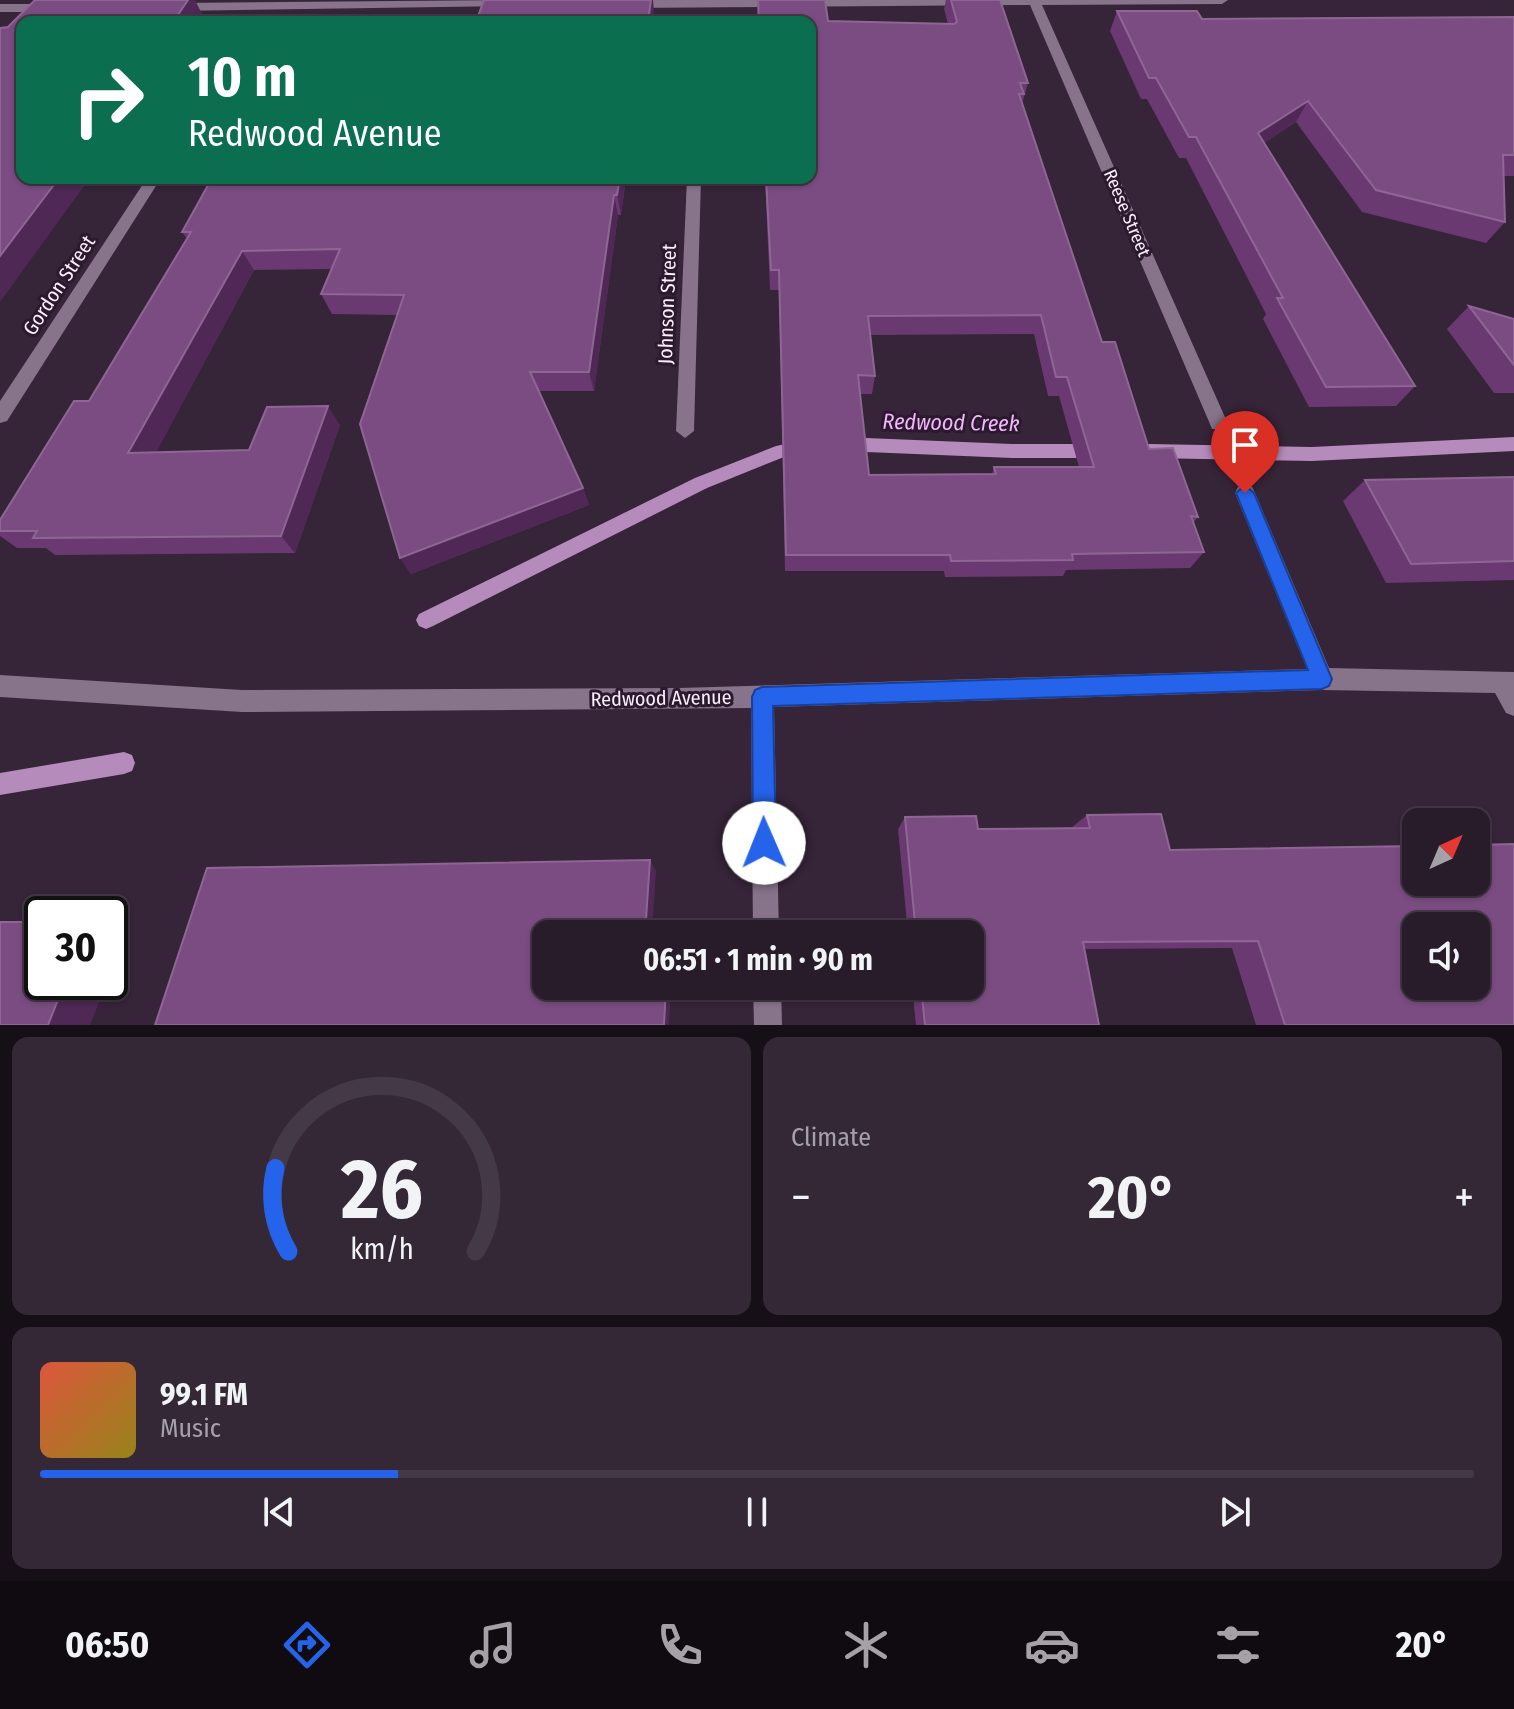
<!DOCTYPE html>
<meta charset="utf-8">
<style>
body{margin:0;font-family:"Fira Sans Condensed",sans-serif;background:#342836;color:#f1f3f6;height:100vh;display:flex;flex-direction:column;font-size:30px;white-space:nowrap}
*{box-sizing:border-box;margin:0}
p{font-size:26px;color:#a5a1a8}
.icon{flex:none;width:44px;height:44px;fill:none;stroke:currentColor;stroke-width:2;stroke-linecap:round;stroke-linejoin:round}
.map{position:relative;height:1025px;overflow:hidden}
.sheet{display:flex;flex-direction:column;gap:12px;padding:12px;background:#160f17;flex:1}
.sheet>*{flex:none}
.hud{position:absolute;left:16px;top:16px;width:800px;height:168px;border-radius:16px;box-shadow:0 2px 6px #0004,0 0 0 2px #443947;background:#0b6e4f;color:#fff;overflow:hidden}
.needle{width:52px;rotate:44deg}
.buttons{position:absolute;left:1402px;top:808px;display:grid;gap:16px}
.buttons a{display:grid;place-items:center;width:88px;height:88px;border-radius:16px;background:#281b2a;box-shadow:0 2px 6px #0004,0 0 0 2px #443947;font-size:40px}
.speed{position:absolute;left:24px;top:896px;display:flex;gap:16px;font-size:40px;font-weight:700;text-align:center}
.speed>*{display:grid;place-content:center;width:104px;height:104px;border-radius:50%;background:#281b2a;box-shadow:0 2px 6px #0004,0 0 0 2px #443947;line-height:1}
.speed .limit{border:4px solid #111;border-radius:12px;background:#fff;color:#111}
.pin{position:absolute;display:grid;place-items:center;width:68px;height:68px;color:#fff;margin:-82px -34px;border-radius:50% 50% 50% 0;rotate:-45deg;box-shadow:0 0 8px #0007}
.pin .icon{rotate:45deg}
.me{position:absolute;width:88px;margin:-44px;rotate:359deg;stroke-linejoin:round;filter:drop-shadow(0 0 6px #0008)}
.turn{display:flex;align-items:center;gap:28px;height:168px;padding:0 40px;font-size:36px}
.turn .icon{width:104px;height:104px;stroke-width:2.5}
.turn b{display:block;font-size:56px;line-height:68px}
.big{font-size:60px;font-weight:700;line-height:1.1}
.sheet .card{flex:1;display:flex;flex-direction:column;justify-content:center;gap:12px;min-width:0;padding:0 28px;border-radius:16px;background:#342836}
.sheet .dial{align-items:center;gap:0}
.dial svg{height:208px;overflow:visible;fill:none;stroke:#443947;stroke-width:7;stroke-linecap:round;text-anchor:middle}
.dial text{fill:#f1f3f6;stroke:none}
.song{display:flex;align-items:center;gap:24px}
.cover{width:96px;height:96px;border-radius:12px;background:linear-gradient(135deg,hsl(10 70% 55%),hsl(50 70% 35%))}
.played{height:8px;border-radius:4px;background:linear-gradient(90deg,#2563eb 25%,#443947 25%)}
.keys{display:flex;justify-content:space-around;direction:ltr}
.heat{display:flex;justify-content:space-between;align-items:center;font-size:44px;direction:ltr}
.sheet .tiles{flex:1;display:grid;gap:12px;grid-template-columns:1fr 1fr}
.card:last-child{grid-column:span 2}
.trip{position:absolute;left:532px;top:920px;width:452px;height:80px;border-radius:16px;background:#281b2a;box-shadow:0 2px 6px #0004,0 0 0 2px #443947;font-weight:700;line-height:80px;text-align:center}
.tab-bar{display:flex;height:128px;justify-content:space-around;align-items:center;background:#100b11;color:#a5a1a8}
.tab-bar .icon{width:56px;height:56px}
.tab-bar .selected{color:#2563eb}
.tab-bar b{font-size:36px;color:#f1f3f6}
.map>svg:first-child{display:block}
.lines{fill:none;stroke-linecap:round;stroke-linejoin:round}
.stream{fill:#b58bbb;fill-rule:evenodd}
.street{fill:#87738a;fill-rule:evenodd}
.wall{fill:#6b3972;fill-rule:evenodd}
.shaded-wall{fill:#4f2855}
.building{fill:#7a4c81;stroke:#8e6694;stroke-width:2;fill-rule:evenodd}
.route{fill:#2563eb;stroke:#184099;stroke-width:2}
.labels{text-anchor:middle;stroke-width:6;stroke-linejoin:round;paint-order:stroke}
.far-street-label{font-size:18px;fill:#faeefb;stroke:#2b1a2e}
.street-label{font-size:20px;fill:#faeefb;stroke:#2b1a2e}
.water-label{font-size:22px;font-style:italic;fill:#f4b7fd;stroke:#2b1a2e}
</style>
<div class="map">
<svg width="1514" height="1025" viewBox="0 0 1514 1025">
<rect width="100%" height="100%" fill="#362438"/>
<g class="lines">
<g class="stream">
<path d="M842,437l170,7h88l9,7 -9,7h-88l-170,-7 -8,-7z"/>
<path d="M1514,437v14l-202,10 -163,-3 -9,-7 9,-7 163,3z"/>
<path d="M804,440l6,2 3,5 -3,5 -26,5 -77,31 -274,138 -7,3 -7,-3 -3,-6 3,-6 276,-136 81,-32z"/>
<path d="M124,752l8,3 3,8 -3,8 -8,3 -124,21v-22z"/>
</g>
<g class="street">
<path d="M510,0l4,2v4l-340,5 -6,-4 6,-4z"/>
<path d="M698,0h530l-6,4 -180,1 186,419 -2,5h-14l-2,-5 -180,-419 -404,3 -6,-4 6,-4z"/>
<path d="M0,4h54l6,4 -6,4h-54z"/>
<path d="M147,178h14l-154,243 -7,2v-22z"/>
<path d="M687,178h14l-7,253 -9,7 -9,-7z"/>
<path d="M1245,485l7,2 3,6 74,175 185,4v44l-8,-3 -11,-20 -173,-3 -548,17 5,227h-26l-2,-226 -509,4 -242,-15v-22l242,15 437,-2 628,-19 -72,-176 3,-6z"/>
<path d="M753,986h28l1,39h-28z"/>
</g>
</g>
<g class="wall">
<path d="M757,0l71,21 120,3 -4,-15 2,-9h54l28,83 -6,21 80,238 47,107 49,68 -5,6 11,29 -14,16 -124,2 -3,6 -118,1 -1,-6h-159l-6,-281h-9l-5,-112h45v-156h-52zM1034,334l14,62h11l20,71h-85l-2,7 -123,1 -9,-81h12l3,-18 -4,-41z"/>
<path d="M1117,11l85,8 312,-2v159h-11l2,46 -19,21 -124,-31 -66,-90 -32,21 151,243 -19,20 -87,1 -46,-88 3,-5 -80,-156h-7l-32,-59h-6l-31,-68z"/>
<path d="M626,178l-5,37h-3l-24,176h-55l44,97 6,17 -178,69 -11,-16 -3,-243 -65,-1 -11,-20 11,-25 -78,1 -98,182 93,-2 91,-25 -45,128 -240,2 -9,-7h-29l-17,-12v-16l89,-119 98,-162 -5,-7z"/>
<path d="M1469,306l45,13v74h-20l-47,-64z"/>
<path d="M1514,477v103l-128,3 -43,-82 22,-21z"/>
<path d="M1087,815l83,35 344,175h-258l-24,-77 -148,1 15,76h-183l-4,-39h58v-52h-62l-10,-105 7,-12 73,12 93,-1z"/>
</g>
<g class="shaded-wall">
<path d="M188,0h7l7,14 -5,8h-24z"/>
<path d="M651,0h2l1,11 -1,11h-5z"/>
<path d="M1308,101l-12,21 -49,32 11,-21z"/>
<path d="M59,178h31l-90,124v-46z"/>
<path d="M620,178h6l-5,37 -4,-20z"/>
<path d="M614,195l4,20 -24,176 -5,-19z"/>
<path d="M242,251l12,19 -108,201 -18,-18z"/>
<path d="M328,406l12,19 -45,128 -14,-17z"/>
<path d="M583,488l6,17 -178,69 -11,-16z"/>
<path d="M650,860l6,11 -4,63h-7z"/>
<path d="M110,927l16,4 -16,42z"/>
<path d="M65,982h42l-17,43h-42z"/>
<path d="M666,986h4l1,2 -2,37h-5z"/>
</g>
<g class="building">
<path d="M35,0h153l-15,22h-151v156h37l-59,78v-228l8,-1z"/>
<path d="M484,0h167l-3,22h-172z"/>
<path d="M758,0h67l3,21 126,3 3,-2 -6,-22h49l28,83h-8l4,11h-5l83,248h13l34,107 24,-1 25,69 -7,-1 13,36 -132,2 1,6 -122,1 -1,-6h-164l-7,-285h-8l-5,-92h44v-156h-51zM1041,315l15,62h11l27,90h-100l2,7 -127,1 -11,-100 17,1 -7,-60z"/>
<path d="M1117,11h80l5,8 312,-2v138h-11l2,67 -129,-32 -68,-89 -50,32 157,253 -89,1 -49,-89h6l-87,-161h-7l-33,-59h-7z"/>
<path d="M212,178h408l-3,17h-3l-25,177h-59l53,116 -183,70 -40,-134 44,-129 -83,-1 19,-45 -98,2 -114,202 121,-3 18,-43 61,-1 -47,130 -248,2 4,-7h-37v-11l74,-119h15l102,-169h-9z"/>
<path d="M1469,306l45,13v46z"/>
<path d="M1514,477v84l-103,3 -46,-84z"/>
<path d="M1161,814l9,36 246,-4v36h60v-37l38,-1v181h-229l-27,-84 -175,1 16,83h-174l-4,-39h49v-52h-54l-11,-117 71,-1 2,13 112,-1 -3,-13zM1416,926h60v60h-60z"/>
<path d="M650,860l-5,74h-99v52h120l-2,39h-509l52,-157z"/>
<path d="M0,922h42v60h23l-17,43h-48z"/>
</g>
<path class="route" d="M1245,485l9,8 78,186 -3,7 -7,3 -549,17 3,137 -4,8 -8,4 -8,-4 -3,-8 -1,-146 3,-7 7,-3 546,-17 -72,-177z"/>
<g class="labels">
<g class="far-street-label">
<text transform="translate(1127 213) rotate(67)" y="6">Reese Street</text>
</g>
<g class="street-label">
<text transform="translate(59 285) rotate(-57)" y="7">Gordon Street</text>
<text transform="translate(667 304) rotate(-88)" y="7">Johnson Street</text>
<text transform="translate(661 698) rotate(-1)" y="7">Redwood Avenue</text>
</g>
<g class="water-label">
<text transform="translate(951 422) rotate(1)" y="8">Redwood Creek</text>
</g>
</g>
</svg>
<div class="buttons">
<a><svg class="needle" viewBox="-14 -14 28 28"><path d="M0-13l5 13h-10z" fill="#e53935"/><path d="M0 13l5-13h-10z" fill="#a5a1a8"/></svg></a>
<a><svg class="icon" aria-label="sound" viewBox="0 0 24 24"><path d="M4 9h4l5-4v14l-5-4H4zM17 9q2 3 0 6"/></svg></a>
</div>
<div class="speed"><div class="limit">30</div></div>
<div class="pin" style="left:1245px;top:493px;background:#d93025"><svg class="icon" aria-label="arrive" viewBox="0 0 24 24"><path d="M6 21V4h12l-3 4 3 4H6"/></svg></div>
<svg class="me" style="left:764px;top:843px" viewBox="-20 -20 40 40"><circle r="19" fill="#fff"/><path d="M0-13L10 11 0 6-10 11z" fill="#2563eb"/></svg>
<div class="trip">06:51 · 1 min · 90 m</div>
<div class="hud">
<div class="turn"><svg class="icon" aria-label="right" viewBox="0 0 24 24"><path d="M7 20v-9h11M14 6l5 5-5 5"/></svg><div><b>10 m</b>Redwood Avenue</div></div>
</div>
</div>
<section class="sheet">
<div class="tiles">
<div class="card dial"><svg viewBox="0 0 100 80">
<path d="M14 69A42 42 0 1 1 86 69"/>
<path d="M14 69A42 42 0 0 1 9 37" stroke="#2563eb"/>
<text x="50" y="56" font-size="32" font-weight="700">26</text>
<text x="50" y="72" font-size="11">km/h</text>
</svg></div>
<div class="card"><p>Climate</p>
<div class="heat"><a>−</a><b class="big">20°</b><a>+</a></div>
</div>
<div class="card">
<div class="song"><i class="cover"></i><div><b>99.1 FM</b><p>Music</p></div></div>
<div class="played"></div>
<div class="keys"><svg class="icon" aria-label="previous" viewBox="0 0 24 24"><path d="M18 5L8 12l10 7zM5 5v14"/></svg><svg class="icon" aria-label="pause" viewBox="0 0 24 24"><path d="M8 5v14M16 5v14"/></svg><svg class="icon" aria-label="next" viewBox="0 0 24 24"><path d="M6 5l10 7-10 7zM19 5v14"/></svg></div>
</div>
</div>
</section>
<nav class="tab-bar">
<b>06:50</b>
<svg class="icon selected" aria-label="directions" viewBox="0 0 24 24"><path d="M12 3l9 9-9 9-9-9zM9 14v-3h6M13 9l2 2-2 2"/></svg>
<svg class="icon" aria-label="music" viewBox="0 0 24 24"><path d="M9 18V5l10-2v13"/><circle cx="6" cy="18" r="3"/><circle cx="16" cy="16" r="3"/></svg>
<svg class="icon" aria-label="phone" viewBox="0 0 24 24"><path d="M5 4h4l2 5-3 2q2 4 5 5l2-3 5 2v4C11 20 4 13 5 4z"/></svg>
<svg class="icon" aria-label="climate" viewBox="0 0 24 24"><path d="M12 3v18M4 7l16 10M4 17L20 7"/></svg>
<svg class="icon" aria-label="car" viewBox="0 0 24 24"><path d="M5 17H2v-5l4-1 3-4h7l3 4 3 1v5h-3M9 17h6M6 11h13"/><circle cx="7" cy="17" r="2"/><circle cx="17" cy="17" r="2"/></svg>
<svg class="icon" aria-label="filters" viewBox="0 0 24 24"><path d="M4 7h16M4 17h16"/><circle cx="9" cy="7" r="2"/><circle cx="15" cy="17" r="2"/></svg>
<b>20°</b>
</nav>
